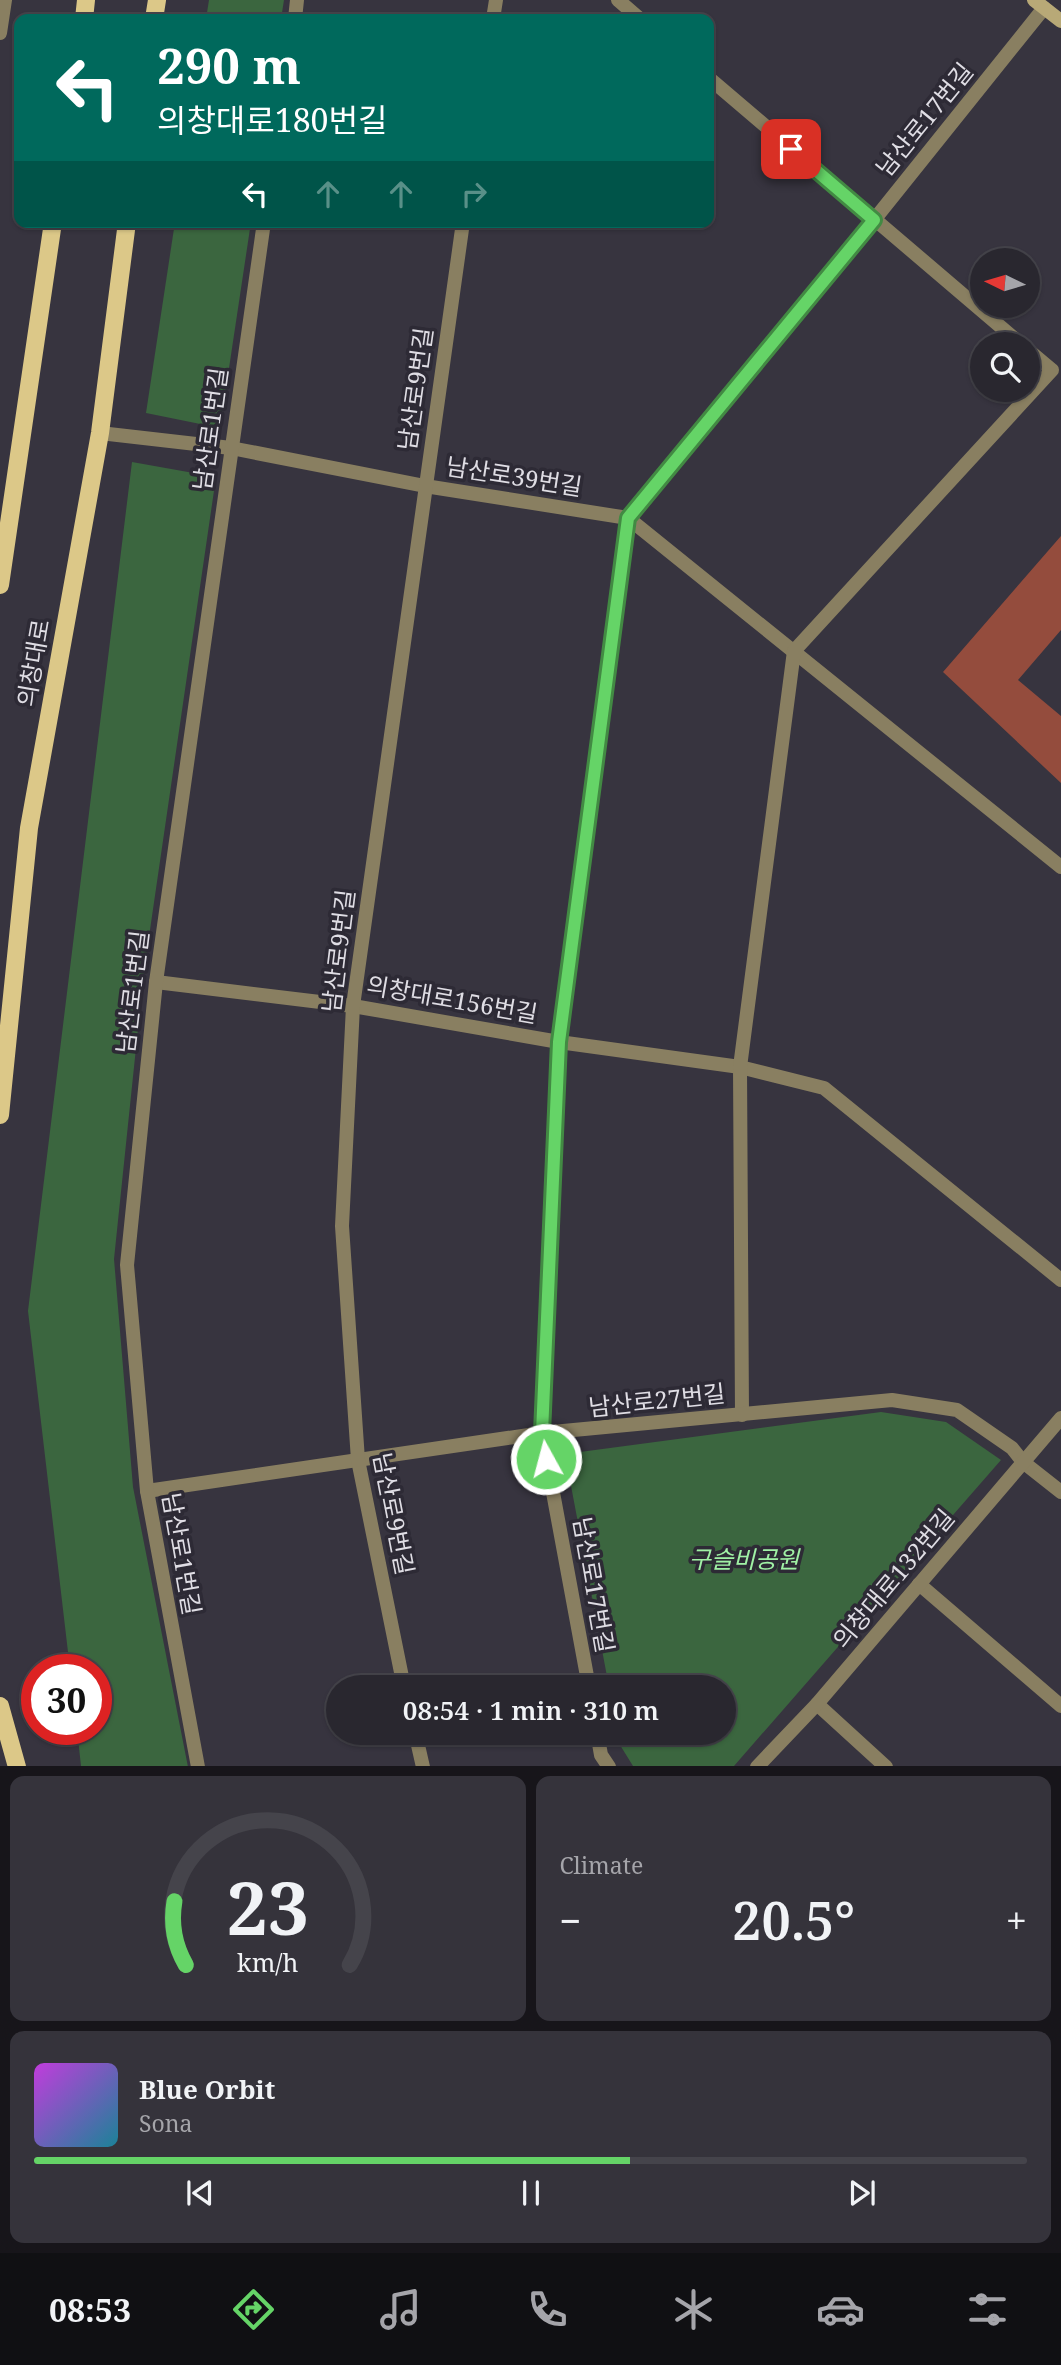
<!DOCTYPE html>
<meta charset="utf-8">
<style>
body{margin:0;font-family:"Noto Serif","Noto Sans KR",serif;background:#35333b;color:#f1f3f6;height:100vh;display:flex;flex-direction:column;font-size:26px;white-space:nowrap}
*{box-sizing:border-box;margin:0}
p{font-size:23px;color:#a5a5aa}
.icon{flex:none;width:38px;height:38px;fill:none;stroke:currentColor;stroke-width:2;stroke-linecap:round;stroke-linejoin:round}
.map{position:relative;height:1766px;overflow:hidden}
.details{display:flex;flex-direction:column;gap:10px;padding:10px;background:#17151a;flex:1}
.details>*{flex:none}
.banner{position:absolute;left:14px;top:14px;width:700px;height:214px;border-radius:14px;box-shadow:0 2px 5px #0004,0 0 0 2px #45444b;background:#00695c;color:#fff;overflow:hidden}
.needle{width:46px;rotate:275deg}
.buttons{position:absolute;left:970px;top:248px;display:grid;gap:14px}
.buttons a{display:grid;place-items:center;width:70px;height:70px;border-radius:50%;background:#29272f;box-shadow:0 2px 5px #0004,0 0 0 2px #45444b;font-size:35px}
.speed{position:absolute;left:21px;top:1654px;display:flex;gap:14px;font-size:35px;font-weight:700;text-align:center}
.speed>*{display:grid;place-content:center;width:91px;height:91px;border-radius:50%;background:#29272f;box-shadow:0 2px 5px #0004,0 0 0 2px #45444b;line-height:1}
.speed .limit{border:10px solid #d22;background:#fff;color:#111}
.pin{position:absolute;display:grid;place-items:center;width:60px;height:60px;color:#fff;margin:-30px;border-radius:14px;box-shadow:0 4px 10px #0006}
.me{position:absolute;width:77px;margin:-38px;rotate:353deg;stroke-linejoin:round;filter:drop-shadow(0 0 5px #0008)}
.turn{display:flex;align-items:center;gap:24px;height:147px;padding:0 28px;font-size:32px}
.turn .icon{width:91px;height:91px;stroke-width:2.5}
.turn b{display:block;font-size:49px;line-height:60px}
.lanes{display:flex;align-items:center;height:66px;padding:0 28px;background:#0003;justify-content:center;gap:35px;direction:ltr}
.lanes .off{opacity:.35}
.big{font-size:52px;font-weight:600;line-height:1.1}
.details .widget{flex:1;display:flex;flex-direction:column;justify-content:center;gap:10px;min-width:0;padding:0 24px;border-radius:14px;background:#35333b}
.details .dial{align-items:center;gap:0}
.dial svg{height:182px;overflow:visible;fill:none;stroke:#45444b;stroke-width:7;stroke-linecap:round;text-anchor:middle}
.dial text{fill:#f1f3f6;stroke:none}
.song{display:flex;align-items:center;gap:21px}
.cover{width:84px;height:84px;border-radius:10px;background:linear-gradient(135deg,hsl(290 70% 55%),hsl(190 70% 35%))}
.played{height:7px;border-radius:4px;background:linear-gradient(90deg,#65d467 60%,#45444b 60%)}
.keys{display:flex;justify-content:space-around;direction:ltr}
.heat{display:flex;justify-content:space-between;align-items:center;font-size:38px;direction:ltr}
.details .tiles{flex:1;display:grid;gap:10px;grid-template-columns:1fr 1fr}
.widget:last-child{grid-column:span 2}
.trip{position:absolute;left:326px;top:1675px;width:410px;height:70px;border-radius:35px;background:#29272f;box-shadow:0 2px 5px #0004,0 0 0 2px #45444b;font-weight:600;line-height:70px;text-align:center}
.tab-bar{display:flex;height:112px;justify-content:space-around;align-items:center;background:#101013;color:#a5a5aa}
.tab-bar .icon{width:49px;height:49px}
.tab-bar .selected{color:#65d467}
.tab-bar b{font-size:32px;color:#f1f3f6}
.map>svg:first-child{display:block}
.green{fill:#3b663f}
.building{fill:#944c3d}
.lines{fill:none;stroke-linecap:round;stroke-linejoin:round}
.minor{stroke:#897f61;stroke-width:14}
.secondary{stroke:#b8a977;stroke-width:14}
.primary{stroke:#dcc888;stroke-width:18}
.route-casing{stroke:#428a43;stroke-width:18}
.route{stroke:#65d467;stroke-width:12}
.labels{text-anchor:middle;stroke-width:7;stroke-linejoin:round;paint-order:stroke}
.street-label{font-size:24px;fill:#dfdde4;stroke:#2d2a35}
.park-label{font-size:24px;font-style:italic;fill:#a0f1a5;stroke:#2d2a35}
</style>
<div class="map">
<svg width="1061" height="1767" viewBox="0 0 1061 1767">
<rect width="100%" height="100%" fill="#37343f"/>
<g class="green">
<path d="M209,0h75l-3,19h-75z"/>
<path d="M175,222h76l-31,206 -74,-15z"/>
<path d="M132,462l84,15 -72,494 -30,288 19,228 55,280 -107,-1 -4,-37h19v-59l-26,-1 -42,-358z"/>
<path d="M881,1412l65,10 55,38 -267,306h-101l-13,-21 -2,-12 105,-1v-45h-114l-44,-233z"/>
</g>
<path class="building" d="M1061,536v94l-43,50 43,36v67l-118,-111z"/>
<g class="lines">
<g class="minor">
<path d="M618,0l22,19"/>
<path d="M295,19l2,-19"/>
<path d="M493,19l3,-19"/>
<path d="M0,33l5,-33"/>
<path d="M709,78l313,267"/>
<path d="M100,433l131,15 194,38 203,32 433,349"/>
<path d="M156,982l197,24 206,36 181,25 84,21 237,192"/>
<path d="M742,1415l-2,-348 54,-416 258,-281 -25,-21"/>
<path d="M147,1491l395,-58 350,-33 65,10 55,38 11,14 38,30"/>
<path d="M919,1584l142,122"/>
<path d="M404,1687l-46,-227 -16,-234 11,-220 110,-784"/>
<path d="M589,1687l-47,-254 17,-391 69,-524 246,-298 170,-212"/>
<path d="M817,1704l69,63"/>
<path d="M415,1732l8,35"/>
<path d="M597,1732l4,23 8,12"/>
<path d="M198,1767l-51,-276 -20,-226 29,-283 108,-760"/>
<path d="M757,1767l60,-63 244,-286"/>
</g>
<path class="secondary" d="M1034,0l27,21"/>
<g class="primary">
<path d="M84,19l2,-19"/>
<path d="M154,19l3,-19"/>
<path d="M0,585l53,-363"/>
<path d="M0,1115l29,-287 71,-395 27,-211"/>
<path d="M0,1706l17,61"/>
</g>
</g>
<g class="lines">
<defs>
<path id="route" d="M546,1459l-4,-26 17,-391 69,-524 246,-298 -83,-71"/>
</defs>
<use href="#route" class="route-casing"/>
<use href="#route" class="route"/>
</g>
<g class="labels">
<g class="street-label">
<text transform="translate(925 120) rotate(-51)" y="8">남산로17번길</text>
<text transform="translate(416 389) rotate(-82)" y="8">남산로9번길</text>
<text transform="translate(211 429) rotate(-82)" y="8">남산로1번길</text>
<text transform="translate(514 477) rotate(9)" y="8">남산로39번길</text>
<text transform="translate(34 663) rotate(-80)" y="8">의창대로</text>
<text transform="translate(339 951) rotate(-83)" y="8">남산로9번길</text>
<text transform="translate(133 992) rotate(-83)" y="8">남산로1번길</text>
<text transform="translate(452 1000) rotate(10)" y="8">의창대로156번길</text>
<text transform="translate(657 1401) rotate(-6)" y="8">남산로27번길</text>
<text transform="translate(393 1514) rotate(79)" y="8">남산로9번길</text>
<text transform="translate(181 1554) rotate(80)" y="8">남산로1번길</text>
<text transform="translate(894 1579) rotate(-50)" y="8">의창대로132번길</text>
<text transform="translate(593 1585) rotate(80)" y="8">남산로17번길</text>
</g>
<g class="park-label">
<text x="744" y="1568">구슬비공원</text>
</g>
</g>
</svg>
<div class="buttons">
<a><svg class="needle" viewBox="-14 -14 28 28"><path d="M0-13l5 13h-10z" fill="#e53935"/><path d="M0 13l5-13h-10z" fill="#a5a5aa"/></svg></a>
<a><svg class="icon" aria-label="search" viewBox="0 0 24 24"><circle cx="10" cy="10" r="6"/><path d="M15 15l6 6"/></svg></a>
</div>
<div class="speed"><div class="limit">30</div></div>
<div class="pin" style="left:791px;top:149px;background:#d93025"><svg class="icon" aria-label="arrive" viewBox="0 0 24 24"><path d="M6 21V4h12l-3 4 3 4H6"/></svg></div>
<svg class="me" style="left:546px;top:1459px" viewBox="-20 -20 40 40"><circle r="17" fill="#65d467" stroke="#fff" stroke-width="3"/><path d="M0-11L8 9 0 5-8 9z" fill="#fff"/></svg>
<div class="trip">08:54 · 1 min · 310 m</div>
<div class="banner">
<div class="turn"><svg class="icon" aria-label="left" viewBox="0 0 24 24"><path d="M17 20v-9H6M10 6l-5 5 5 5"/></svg><div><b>290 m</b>의창대로180번길</div></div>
<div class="lanes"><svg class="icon" aria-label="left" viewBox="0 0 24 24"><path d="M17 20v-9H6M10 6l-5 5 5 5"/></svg><svg class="icon off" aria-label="ahead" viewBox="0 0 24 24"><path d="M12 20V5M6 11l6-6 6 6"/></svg><svg class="icon off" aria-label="ahead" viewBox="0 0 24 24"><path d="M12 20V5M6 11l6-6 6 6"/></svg><svg class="icon off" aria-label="right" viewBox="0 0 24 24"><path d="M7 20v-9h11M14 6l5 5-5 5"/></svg></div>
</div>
</div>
<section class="details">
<div class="tiles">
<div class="widget dial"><svg viewBox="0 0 100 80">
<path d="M14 69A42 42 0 1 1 86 69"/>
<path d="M14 69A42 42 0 0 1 9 41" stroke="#65d467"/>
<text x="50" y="56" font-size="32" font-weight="700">23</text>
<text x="50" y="72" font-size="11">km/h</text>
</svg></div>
<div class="widget"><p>Climate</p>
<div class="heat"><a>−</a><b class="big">20.5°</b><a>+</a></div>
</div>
<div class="widget">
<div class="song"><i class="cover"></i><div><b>Blue Orbit</b><p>Sona</p></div></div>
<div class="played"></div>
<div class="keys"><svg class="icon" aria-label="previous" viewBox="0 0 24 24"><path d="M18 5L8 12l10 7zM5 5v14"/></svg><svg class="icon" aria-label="pause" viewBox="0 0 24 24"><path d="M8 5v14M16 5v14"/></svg><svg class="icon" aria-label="next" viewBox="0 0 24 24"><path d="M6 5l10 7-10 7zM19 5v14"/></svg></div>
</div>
</div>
</section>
<nav class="tab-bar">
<b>08:53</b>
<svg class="icon selected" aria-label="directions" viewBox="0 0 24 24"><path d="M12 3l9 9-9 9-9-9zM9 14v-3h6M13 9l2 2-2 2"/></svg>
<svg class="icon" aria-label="music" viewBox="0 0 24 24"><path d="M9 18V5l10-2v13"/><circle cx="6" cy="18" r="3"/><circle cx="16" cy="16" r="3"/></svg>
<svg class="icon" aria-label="phone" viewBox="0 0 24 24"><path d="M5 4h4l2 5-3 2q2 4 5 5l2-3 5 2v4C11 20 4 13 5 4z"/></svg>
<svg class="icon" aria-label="climate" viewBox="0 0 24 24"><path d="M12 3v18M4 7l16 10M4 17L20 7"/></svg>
<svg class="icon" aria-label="car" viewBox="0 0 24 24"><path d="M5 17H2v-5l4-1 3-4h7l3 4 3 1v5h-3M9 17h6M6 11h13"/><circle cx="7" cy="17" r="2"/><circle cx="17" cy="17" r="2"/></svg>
<svg class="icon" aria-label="filters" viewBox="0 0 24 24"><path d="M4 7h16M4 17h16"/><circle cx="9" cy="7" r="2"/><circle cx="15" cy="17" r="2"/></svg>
</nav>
